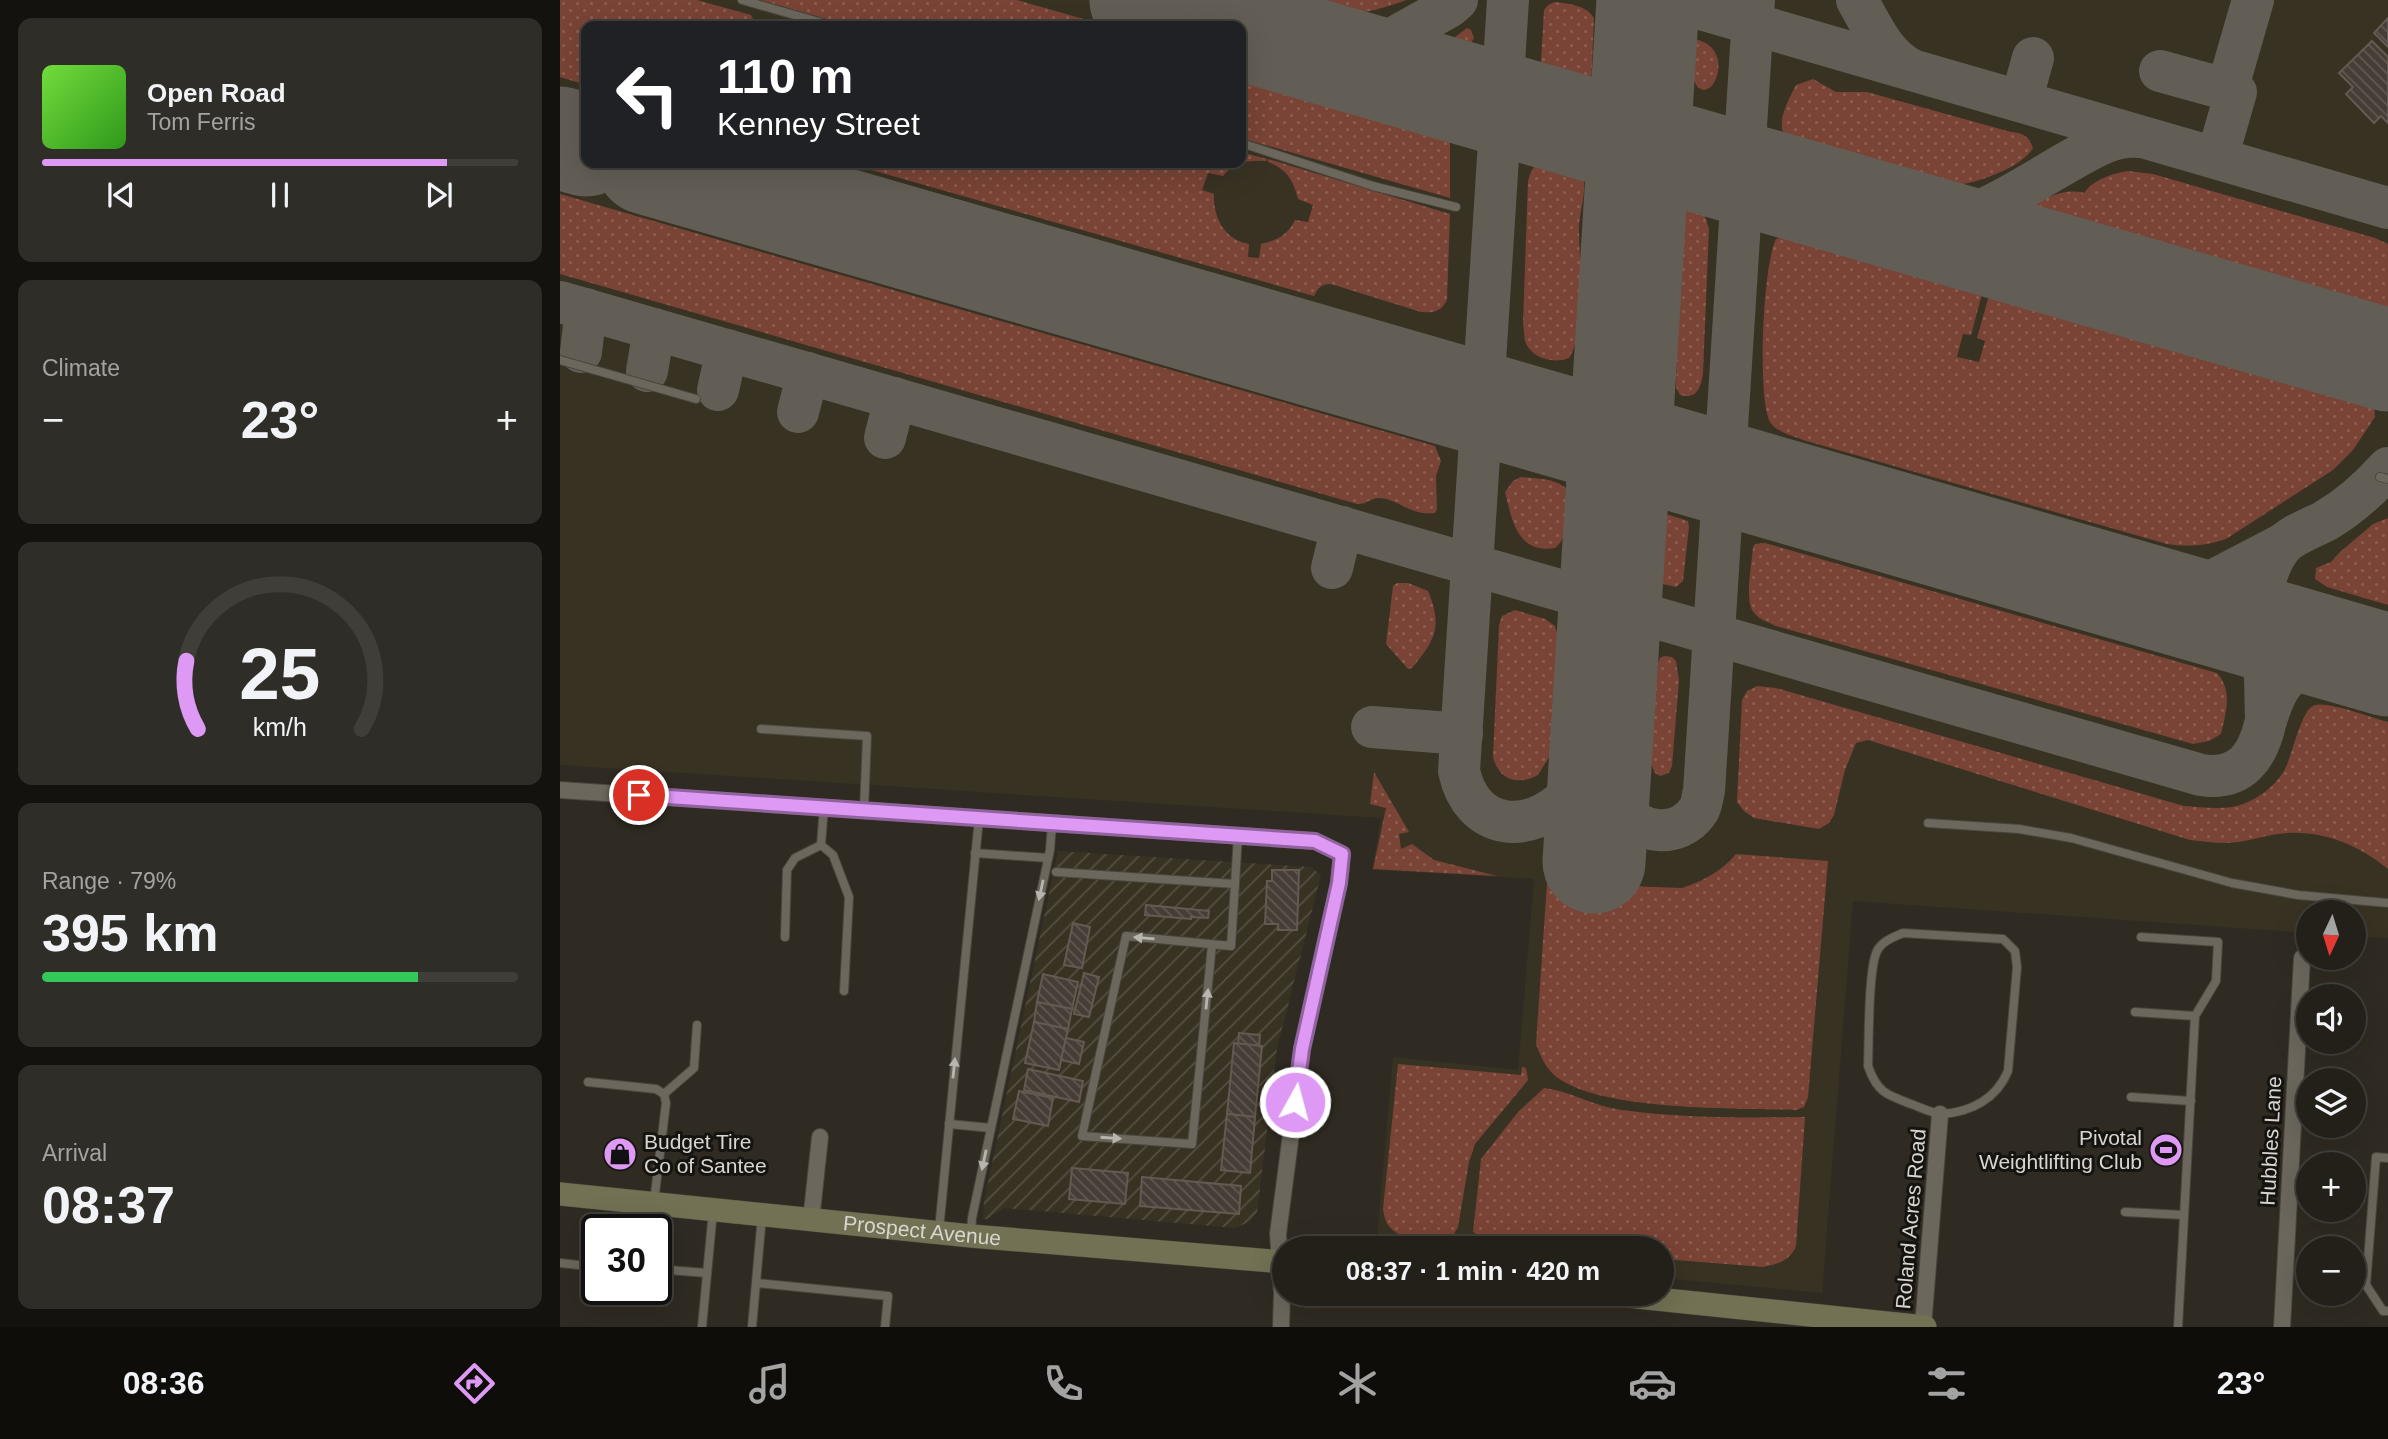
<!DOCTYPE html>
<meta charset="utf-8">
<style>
body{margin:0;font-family:Helvetica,sans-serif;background:#2f2d27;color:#f1f3f6;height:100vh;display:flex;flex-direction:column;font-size:26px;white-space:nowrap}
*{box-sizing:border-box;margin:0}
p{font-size:23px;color:#a3a3a2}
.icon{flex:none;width:38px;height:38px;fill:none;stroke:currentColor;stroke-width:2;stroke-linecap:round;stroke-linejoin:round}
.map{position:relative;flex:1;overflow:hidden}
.drawer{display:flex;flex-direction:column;gap:18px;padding:18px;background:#13120e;width:560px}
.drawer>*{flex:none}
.hud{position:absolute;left:21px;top:21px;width:665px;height:147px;border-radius:14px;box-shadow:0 7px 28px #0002,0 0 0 2px #403e39;background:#202124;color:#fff;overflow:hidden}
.needle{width:46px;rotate:184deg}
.buttons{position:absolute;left:1736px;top:900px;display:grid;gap:14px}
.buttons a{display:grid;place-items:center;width:70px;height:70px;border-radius:50%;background:#23201a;box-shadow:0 7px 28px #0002,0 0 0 2px #403e39;font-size:35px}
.speed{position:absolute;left:21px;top:1214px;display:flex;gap:14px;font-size:35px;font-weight:700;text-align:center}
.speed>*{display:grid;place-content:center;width:91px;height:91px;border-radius:50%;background:#23201a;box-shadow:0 7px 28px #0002,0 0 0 2px #403e39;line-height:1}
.speed .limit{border:4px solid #111;border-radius:10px;background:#fff;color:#111}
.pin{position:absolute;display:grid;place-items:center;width:60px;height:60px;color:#fff;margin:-30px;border:4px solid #fff;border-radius:50%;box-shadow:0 2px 7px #0007}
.me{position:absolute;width:77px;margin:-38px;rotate:7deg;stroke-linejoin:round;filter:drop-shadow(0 0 5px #0008)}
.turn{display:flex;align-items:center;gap:24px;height:147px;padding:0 21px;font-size:32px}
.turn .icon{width:91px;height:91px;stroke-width:2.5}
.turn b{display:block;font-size:49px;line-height:60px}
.big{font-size:52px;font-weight:600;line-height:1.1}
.drawer .card{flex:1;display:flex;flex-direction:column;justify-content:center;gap:10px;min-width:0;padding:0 24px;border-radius:14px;background:#2f2d27}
.drawer .dial{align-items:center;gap:0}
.dial svg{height:182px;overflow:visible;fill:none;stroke:#403e39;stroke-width:7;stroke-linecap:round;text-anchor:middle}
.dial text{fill:#f1f3f6;stroke:none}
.song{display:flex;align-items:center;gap:21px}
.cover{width:84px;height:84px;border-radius:10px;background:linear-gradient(135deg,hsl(100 70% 55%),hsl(110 70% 35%))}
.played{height:7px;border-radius:4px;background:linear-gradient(90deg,#dd99f3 85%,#403e39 85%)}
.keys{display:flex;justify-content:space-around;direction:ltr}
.heat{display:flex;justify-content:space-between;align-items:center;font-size:38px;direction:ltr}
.charge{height:10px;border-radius:5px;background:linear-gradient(90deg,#34c759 79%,#403e39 0)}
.trip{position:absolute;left:712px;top:1236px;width:402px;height:70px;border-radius:35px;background:#23201a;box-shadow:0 7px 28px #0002,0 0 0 2px #403e39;font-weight:600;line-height:70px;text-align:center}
.menu{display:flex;height:112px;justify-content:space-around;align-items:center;background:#0e0d0a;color:#a3a3a2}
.menu .icon{width:49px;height:49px}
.menu .active{color:#dd99f3}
.menu b{font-size:32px;color:#f1f3f6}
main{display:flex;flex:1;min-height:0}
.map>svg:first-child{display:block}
.built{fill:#383223;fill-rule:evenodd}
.industrial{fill:url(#industrial-furrows)}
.grass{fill:url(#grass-dots)}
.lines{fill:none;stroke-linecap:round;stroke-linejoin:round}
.taxiway{stroke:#625e56;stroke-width:42}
.runway{stroke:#625e56;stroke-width:103}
.building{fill:url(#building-back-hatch);stroke:#635a52;stroke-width:2}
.lane-casing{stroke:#49463e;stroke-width:10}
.street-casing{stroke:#49463e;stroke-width:18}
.secondary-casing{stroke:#49463e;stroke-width:24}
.lane{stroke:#6c675d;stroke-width:8}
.street{stroke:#6c675d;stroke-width:16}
.secondary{stroke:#727153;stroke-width:23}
.oneway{fill:#b8b5ae}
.route-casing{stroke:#90639e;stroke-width:18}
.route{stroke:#dd99f3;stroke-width:12}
.labels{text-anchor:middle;stroke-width:6;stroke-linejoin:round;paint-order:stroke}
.poi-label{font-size:21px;fill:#d9d6d0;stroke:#151410;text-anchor:end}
.street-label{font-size:21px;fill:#d9d6d0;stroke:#151410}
</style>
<main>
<section class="drawer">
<div class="card">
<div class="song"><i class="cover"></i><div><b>Open Road</b><p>Tom Ferris</p></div></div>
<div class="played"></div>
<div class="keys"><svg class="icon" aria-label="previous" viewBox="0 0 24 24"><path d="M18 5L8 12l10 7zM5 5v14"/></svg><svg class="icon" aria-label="pause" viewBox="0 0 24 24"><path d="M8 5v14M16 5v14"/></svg><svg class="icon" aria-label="next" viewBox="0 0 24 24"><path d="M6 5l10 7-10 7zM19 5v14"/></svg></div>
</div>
<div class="card"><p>Climate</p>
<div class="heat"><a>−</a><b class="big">23°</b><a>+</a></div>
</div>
<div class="card dial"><svg viewBox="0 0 100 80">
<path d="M14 69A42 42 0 1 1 86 69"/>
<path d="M14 69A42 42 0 0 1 9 39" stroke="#dd99f3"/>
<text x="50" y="56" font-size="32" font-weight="700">25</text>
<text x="50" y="72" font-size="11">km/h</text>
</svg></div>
<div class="card"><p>Range · 79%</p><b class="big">395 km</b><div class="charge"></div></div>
<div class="card"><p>Arrival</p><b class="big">08:37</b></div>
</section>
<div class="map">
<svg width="1828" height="1327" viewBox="0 0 1828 1327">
<defs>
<pattern id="industrial-furrows" width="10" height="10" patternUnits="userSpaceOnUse" patternTransform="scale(1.75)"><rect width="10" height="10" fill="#383223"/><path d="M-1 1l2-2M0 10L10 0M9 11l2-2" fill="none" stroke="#544f42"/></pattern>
<pattern id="grass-dots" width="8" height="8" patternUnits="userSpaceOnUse" patternTransform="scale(1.75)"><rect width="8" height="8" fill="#794335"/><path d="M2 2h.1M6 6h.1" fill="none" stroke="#8b5d51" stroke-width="1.8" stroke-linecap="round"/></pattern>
<pattern id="building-back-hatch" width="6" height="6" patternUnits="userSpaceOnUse" patternTransform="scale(1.75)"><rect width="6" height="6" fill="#463d36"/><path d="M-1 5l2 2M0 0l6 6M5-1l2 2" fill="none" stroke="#605852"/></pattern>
</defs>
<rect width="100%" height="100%" fill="#2f2b22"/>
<path class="built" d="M0,0h1828v938l-34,-2v-24h-46v21l-455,-32 -31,392 -159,-15 -1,-30h-286l17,-191 125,13 16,-191 -162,-9 9,-52 -821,-53zM26,26h655v137h-655z"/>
<path class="industrial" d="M498,851l253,16 10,8 -44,174 -20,164 -8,9 -14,6 -231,-20 -17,11h-4l1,-18z"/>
<g class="grass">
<path d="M0,0h137l54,15 2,4 -2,7h-165v59l-26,-8z"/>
<path d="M200,0h257l91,26h-257z"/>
<path d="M709,0h137c-55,21 -82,16 -137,0z"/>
<path d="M995,2c15,2 31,3 39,16l-3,68 -6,3c-17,-2 -38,-9 -44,-27l3,-52 4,-5z"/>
<path d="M907,28l4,2 3,8 -3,5 -19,7h-14z"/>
<path d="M1135,39c48,11 10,81 -3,36 -4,-12 -5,-22 -1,-33z"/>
<path d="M681,65l190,58 19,15v60l-209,-60z"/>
<path d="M1253,79l23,13h31l144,40c12,1 18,4 22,16 -13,23 -71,40 -97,40 -32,-1 -64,-14 -94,-23 -11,-4 -25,-6 -36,-12 -8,-4 -20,-12 -23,-22 -5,-13 7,-34 13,-46z"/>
<path d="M681,152l26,7v2c-18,-1 -32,0 -44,15l-15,-3 -6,17 12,4c-1,23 10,46 35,50l-1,13 11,1 2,-14c16,-4 27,-9 34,-24l13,2 5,-17 -15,-6c-4,-18 -12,-31 -30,-37v-3l182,55 -3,86c-6,12 -14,13 -26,12l-90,-28c-10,0 -13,4 -17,12l-467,-133h394z"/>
<path d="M984,158c11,2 29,2 36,11 10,16 -1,42 -1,59 0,34 8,102 -10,130 -14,6 -38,1 -44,-17 -1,-5 -1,-12 -2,-17l5,-143c3,-11 6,-17 16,-23z"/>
<path d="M1568,171l25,3 222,64 13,6v72l-28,-3 -276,-77 -61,-21v-3c19,-12 39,-25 61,-19 9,-13 29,-20 44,-22z"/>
<path d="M0,194l875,252 6,15 -5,15 1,33 -2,4c-25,3 -36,-14 -56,-15 -9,0 -13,7 -22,6l-797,-230z"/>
<path d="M1133,200l10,10 6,19 -6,144c-2,14 -6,27 -23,22l-4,-8 5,-165 2,-15 5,-6z"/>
<path d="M1239,232l51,8 136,39 -15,56 -8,-1 -6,23 22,5 6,-21 -8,-3 16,-57 365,106c11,8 17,16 17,30l-22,33 -20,20 -107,69c-21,7 -37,8 -59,5l-364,-104c-10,-4 -27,-8 -33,-18 -13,-24 -7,-158 6,-183z"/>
<path d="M961,477c15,2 38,1 47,14 -1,19 3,44 -13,57 -38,6 -43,-28 -50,-56l8,-11z"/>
<path d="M1106,514l22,7 1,6 -6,54 -7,6 -13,-3 -3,-9 3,-60z"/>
<path d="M1828,518v87l-61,-18 -12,-8 1,-11 15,-6 9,-10 33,-28z"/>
<path d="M1205,543l452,130c16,18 9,39 4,61l-12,7 -16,3 -417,-118c-8,-4 -19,-7 -24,-16 -7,-14 0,-47 1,-63l2,-3z"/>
<path d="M837,583h11l20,8c15,36 7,49 -16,77l-4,1 -22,-25 7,-58z"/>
<path d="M955,610l30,9 10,7 5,20 -7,91 -2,17 -13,21c-21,11 -39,5 -45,-18l6,-132 3,-9z"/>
<path d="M1104,656l8,1 4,4 3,19 -7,86 -3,7 -9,3 -5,-3 -4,-9 5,-96 4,-10z"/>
<path d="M1197,686l19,2 408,118c18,1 41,5 59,-2 15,-5 32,-18 41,-33 8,-13 17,-63 31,-66 13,-4 58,13 73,17v147c-28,-23 -63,-38 -100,-36 -20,1 -40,9 -60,10 -13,0 -26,-2 -38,-3l-322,-100 -12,3 -11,27 -11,45 -5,8 -10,6 -65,-11 -10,-7 -7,-9 5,-102 5,-9z"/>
<path d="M814,772l35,60 -10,2 2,15 11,-5 22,16 63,16 -124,-7 13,-61 -16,-4z"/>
<path d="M1176,854l92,7 -20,236 -4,10 -8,3c-56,-2 -205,2 -244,-37 -8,-8 -12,-19 -16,-29l11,-161 135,5c21,-7 40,-17 54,-34z"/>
<path d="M838,1064l123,11 1,-8 4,1 2,12 -53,64 -6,18 -11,65 -4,7c-20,2 -52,11 -66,-9 -3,-4 -4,-11 -5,-16z"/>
<path d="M984,1088c27,3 51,19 78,22 60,8 122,8 183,7l-9,129c-6,15 -18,18 -33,21l-100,-8 -1,-11c-43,0 -158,8 -189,-16l8,-73 37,-47z"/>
</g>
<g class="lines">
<g class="taxiway">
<path d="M948,0l-49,771c13,60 70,65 109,25 15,-14 24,-32 33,-50"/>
<path d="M1110,0l718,208"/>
<path d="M1297,0c15,26 27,56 55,70"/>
<path d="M792,61l97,-54 8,-7"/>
<path d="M1600,71l76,21 -19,66"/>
<path d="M1667,90l26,-90"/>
<path d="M1461,101l12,-43"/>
<path d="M1192,173l172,50c42,6 112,-44 149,-64 21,-12 41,-24 66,-22"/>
<path d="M0,302l1641,473c40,6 57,-18 65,-55l-3,-128c2,-16 9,-34 19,-46 9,-11 30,-18 43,-25 24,-14 45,-33 63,-53"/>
<path d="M21,352l5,-43"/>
<path d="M87,371l7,-42"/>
<path d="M158,390l9,-40"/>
<path d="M238,412l10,-39"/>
<path d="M325,438l10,-40"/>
<path d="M1439,549l142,41 25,3 24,-5 24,-8 69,-36"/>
<path d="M772,568l10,-41"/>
<path d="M1589,599c47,13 105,20 116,77"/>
<path d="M1706,720c10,-31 16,-44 47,-59 8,-3 18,-8 26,-7 17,2 33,9 49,14"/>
<path d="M812,727l90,7"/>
<path d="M1041,746c4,20 7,45 19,62 19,26 58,32 78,3 4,-5 4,-14 6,-20l50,-791"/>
</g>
<g class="runway">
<path d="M581,0l91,26"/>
<path d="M681,29l1147,331"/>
<path d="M0,138l26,7"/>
<path d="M87,163l1741,502"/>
<path d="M1034,862l54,-862"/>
</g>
</g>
<g class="building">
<path d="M1828,18v29l-14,-14z"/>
<path d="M1812,41l16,16v66l-7,-7 -7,7 -28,-29 7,-7 -14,-14z"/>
<path d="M712,870h27l-2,60h-19v-6h-13l2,-43h5z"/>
<path d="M586,905l63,6 -1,7 -17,-1v2l-46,-4z"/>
<path d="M513,923l17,4 -8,41 -18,-3z"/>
<path d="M524,973l15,4 -10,40 -15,-3z"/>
<path d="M483,974l35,8 -6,27 -35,-7z"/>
<path d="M477,1002l35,7 -4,20 -34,-7z"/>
<path d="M474,1022l34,7 -9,41 -34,-7z"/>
<path d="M679,1033l21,2 -1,11 -21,-2z"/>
<path d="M506,1038l18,4 -5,22 -18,-4z"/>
<path d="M674,1043l28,3 -7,71 -28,-3z"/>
<path d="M468,1069l55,12 -4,21 -55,-12z"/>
<path d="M459,1091l34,7 -5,28 -35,-7z"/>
<path d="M667,1114l28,3 -5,56 -29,-3z"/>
<path d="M512,1168l56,5 -3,31 -56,-5z"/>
<path d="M582,1177l99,9 -2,28 -99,-8z"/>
</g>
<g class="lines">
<defs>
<g id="lane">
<path d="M182,0l91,26"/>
<path d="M681,143l132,43 83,21"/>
<path d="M0,360l136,39"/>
<path d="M1820,477l8,2"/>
<path d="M201,729l106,7 -3,74"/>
<path d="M264,807l-3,38 12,10 16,42 -5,94"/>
<path d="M1368,823l91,6 52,9 161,45 66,12 90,8"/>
<path d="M415,853l73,5"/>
<path d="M496,872l179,12 3,-49"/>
<path d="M1343,933l100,6 12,12 2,16 -9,104c-11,27 -36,41 -66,43 -9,0 -22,-7 -31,-10 -25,-9 -34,-12 -43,-38 1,-24 0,-96 9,-115 5,-10 17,-14 26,-18z"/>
<path d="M225,937l2,-67 8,-12 26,-13"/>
<path d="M1581,937l77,5 -2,39 -21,35 -17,311"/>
<path d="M652,945l-20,199 -110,-8 44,-200 105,10 4,-62"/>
<path d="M1575,1012l60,4"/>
<path d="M28,1082l68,7 8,5 2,9 -12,99"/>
<path d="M104,1094l30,-26 3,-43"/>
<path d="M1571,1097l60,4"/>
<path d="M389,1124l42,4"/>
<path d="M1828,1158l-12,-1 -10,128 17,26h5"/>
<path d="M1565,1212l59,3"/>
<path d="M379,1230l40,-412"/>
<path d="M411,1235l1,-17 78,-368 2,-27"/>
<path d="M0,1263l37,4"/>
<path d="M96,1269l51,4"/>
<path d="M196,1283l132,13 -3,31"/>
<path d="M142,1327l11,-116"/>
<path d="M192,1327l10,-111"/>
</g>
<g id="street">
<path d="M0,790l755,51 27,13 -3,29 -37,166 -24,185 4,59 -1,34"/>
<path d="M251,1221l9,-84"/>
<path d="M1363,1327l17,-213"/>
<path d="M1722,1327l20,-369"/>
</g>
<g id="secondary">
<path id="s1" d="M0,1194l411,42 313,26"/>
<path d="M1039,1293l326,34"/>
</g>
</defs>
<use href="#lane" class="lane-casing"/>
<use href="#street" class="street-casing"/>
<use href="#secondary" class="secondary-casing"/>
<use href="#lane" class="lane"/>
<use href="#street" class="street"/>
<use href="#secondary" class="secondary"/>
</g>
<defs><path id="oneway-solid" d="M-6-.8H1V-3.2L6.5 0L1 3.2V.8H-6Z" transform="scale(1.75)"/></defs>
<g class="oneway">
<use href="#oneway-solid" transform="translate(481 890) rotate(102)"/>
<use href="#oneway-solid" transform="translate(584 938) rotate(-175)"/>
<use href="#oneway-solid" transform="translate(647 999) rotate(-84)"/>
<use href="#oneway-solid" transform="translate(394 1068) rotate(-84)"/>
<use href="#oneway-solid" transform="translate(551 1138) rotate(4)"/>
<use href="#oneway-solid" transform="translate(424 1160) rotate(102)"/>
</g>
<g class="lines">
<defs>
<path id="route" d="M79,795l676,46 27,13 -3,29 -37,166 -7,53"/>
</defs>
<use href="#route" class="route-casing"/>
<use href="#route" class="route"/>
</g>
<defs>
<symbol id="stadium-disc" viewBox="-11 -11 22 22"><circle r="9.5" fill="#dd99f3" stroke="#151410"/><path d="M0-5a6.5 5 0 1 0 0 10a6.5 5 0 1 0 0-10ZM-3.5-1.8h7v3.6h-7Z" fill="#111"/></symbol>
<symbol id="shop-disc" viewBox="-11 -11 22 22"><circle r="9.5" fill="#dd99f3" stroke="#151410"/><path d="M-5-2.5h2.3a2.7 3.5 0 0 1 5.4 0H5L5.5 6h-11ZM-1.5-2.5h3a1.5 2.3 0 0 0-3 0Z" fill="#111"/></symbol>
</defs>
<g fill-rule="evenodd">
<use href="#stadium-disc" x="1587" y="1131" width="38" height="38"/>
<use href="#shop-disc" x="41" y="1135" width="38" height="38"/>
</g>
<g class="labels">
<g class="poi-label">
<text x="1582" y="1145">Pivotal<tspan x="1582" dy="24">Weightlifting Club</tspan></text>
<text x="84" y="1149" text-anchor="start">Budget Tire<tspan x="84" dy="24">Co of Santee</tspan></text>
</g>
<g class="street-label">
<text transform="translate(1711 1141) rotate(-87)" y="7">Hubbles Lane</text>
<text transform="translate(1351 1219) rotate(-85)" y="7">Roland Acres Road</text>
<text dy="7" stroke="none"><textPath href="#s1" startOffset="364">Prospect Avenue</textPath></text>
</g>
</g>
</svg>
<div class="buttons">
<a><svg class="needle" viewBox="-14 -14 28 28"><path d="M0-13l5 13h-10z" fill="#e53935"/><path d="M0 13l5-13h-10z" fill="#a3a3a2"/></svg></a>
<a><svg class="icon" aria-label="sound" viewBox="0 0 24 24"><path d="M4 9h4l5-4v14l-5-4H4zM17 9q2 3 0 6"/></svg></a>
<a><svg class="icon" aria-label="layers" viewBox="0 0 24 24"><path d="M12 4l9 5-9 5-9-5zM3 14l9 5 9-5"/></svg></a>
<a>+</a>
<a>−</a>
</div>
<div class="speed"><div class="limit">30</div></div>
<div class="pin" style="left:79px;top:795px;background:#d93025"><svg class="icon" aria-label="arrive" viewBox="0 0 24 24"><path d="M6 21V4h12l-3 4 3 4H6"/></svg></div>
<svg class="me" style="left:735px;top:1102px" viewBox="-20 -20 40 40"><circle r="17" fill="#dd99f3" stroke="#fff" stroke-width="3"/><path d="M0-11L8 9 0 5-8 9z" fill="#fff"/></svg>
<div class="trip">08:37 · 1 min · 420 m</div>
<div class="hud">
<div class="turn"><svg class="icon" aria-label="left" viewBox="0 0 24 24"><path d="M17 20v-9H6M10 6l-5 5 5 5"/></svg><div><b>110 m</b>Kenney Street</div></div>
</div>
</div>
</main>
<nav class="menu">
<b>08:36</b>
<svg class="icon active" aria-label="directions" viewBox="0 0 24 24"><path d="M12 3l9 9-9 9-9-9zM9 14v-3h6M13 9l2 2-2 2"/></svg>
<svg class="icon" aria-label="music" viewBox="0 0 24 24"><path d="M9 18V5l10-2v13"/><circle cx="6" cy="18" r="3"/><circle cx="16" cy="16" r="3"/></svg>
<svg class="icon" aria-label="phone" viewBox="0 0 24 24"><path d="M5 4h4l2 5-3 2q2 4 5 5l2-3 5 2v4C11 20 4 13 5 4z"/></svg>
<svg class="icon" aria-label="climate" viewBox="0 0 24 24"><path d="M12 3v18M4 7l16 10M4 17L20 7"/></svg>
<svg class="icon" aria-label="car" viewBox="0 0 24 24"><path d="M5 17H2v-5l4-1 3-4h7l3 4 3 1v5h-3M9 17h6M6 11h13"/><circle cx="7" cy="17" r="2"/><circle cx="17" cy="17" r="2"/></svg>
<svg class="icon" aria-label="filters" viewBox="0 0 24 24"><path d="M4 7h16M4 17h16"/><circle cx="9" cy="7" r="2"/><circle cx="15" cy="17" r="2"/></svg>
<b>23°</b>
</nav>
